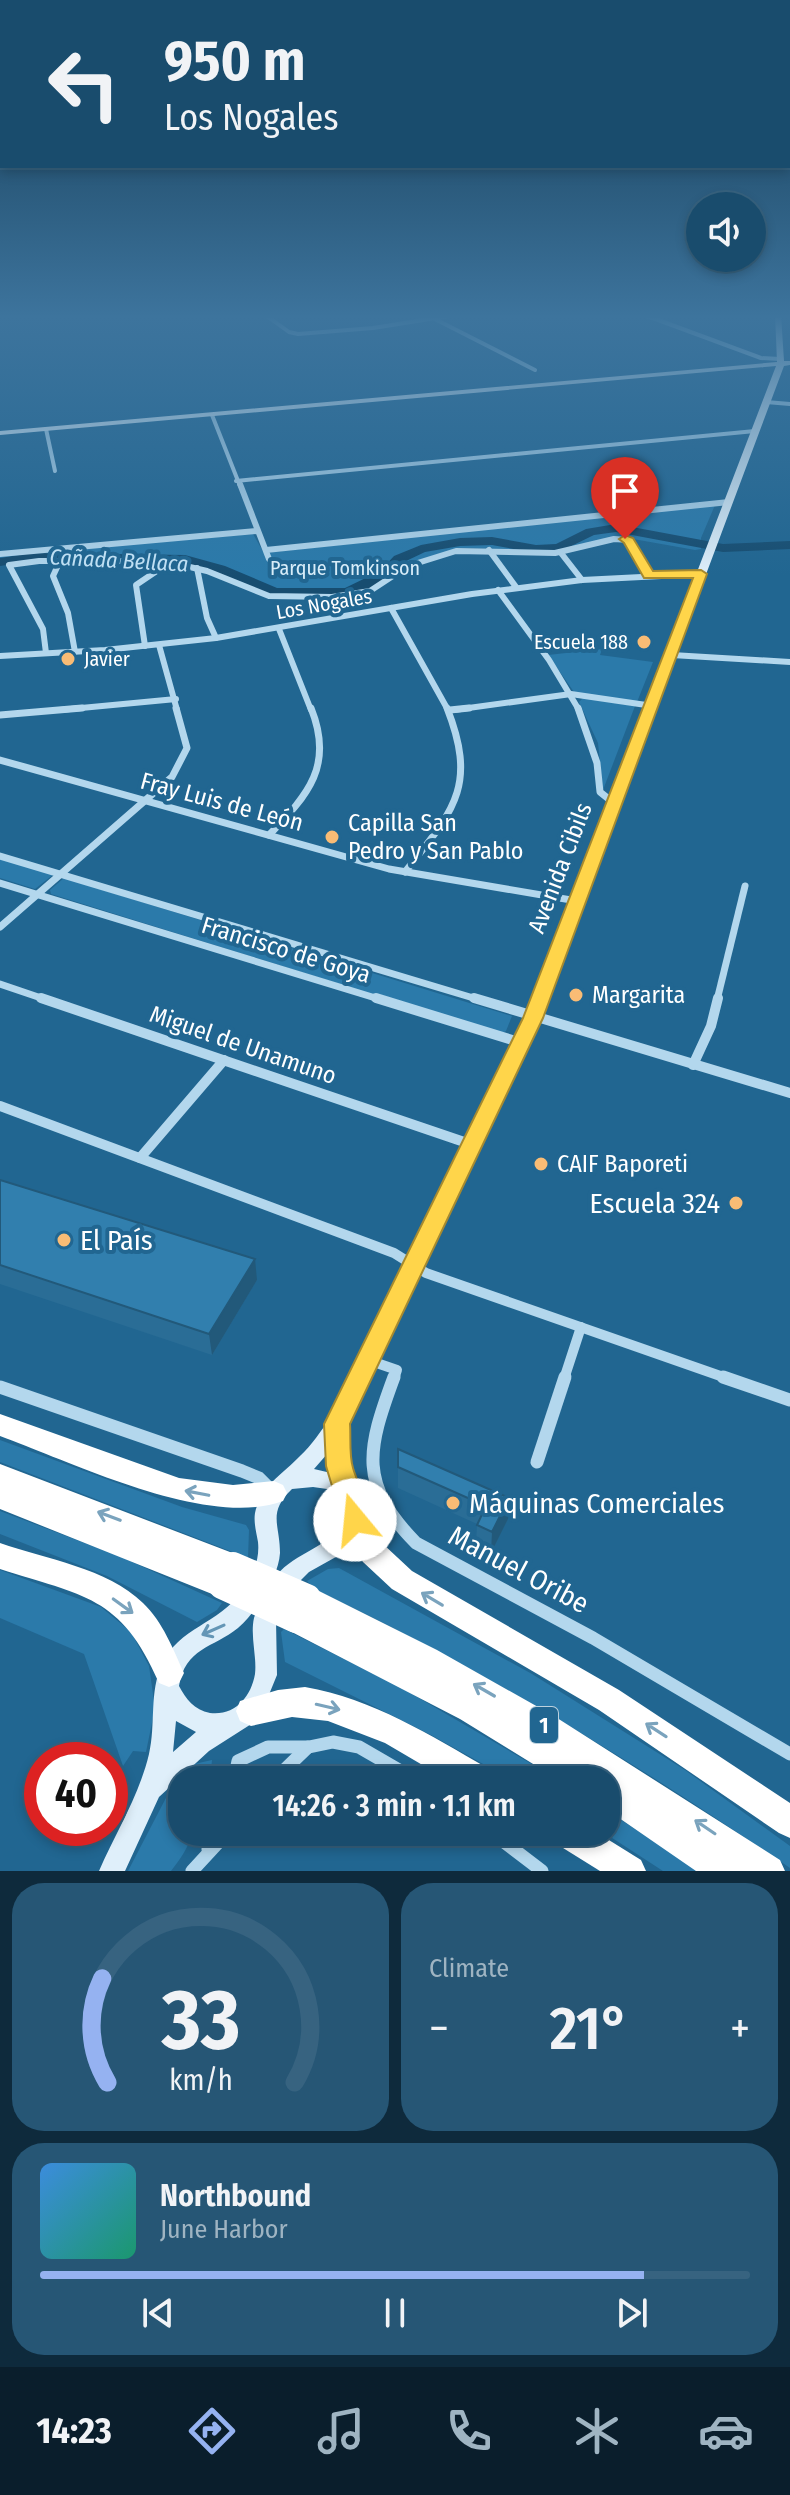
<!DOCTYPE html>
<meta charset="utf-8">
<style>
body{margin:0;font-family:"Fira Sans Condensed",sans-serif;background:#265675;color:#f1f3f6;height:100vh;display:flex;flex-direction:column;font-size:30px;white-space:nowrap}
*{box-sizing:border-box;margin:0}
p{font-size:26px;color:#9fb4c2}
.icon{flex:none;width:44px;height:44px;fill:none;stroke:currentColor;stroke-width:2;stroke-linecap:round;stroke-linejoin:round}
.map{position:relative;height:1871px;overflow:hidden}
.side{display:flex;flex-direction:column;gap:12px;padding:12px;background:#0e2a3c;flex:1}
.side>*{flex:none}
.hud{position:absolute;left:0px;top:0px;width:790px;height:168px;box-shadow:0 4px 12px #0003,0 0 0 2px #376380;background:#194c6d;color:#f1f3f6;overflow:hidden}
.fabs{position:absolute;left:686px;top:192px;display:grid;gap:16px}
.fabs a{display:grid;place-items:center;width:80px;height:80px;border-radius:50%;background:#194c6d;box-shadow:0 4px 12px #0003,0 0 0 2px #376380;font-size:40px}
.speed{position:absolute;left:24px;top:1742px;display:flex;gap:16px;font-size:40px;font-weight:700;text-align:center}
.speed>*{display:grid;place-content:center;width:104px;height:104px;border-radius:50%;background:#194c6d;box-shadow:0 4px 12px #0003,0 0 0 2px #376380;line-height:1}
.speed .limit{border:12px solid #d22;background:#fff;color:#111}
.pin{position:absolute;display:grid;place-items:center;width:68px;height:68px;color:#fff;margin:-82px -34px;border-radius:50% 50% 50% 0;rotate:-45deg;box-shadow:0 0 8px #0007}
.pin .icon{rotate:45deg}
.me{position:absolute;width:88px;margin:-44px;rotate:343deg;stroke-linejoin:round;filter:drop-shadow(0 0 6px #0008)}
.turn{display:flex;align-items:center;gap:28px;height:168px;padding:0 32px;font-size:36px}
.turn .icon{width:104px;height:104px;stroke-width:2.5}
.turn b{display:block;font-size:56px;line-height:68px}
.big{font-size:60px;font-weight:600;line-height:1.1}
.side .tile{flex:1;display:flex;flex-direction:column;justify-content:center;gap:12px;min-width:0;padding:0 28px;border-radius:32px;background:#265675}
.side .dial{align-items:center;gap:0}
.dial svg{height:208px;overflow:visible;fill:none;stroke:#376380;stroke-width:7;stroke-linecap:round;text-anchor:middle}
.dial text{fill:#f1f3f6;stroke:none}
.song{display:flex;align-items:center;gap:24px}
.cover{width:96px;height:96px;border-radius:12px;background:linear-gradient(135deg,hsl(210 70% 55%),hsl(160 70% 35%))}
.played{height:8px;border-radius:4px;background:linear-gradient(90deg,#95b2f1 85%,#376380 85%)}
.keys{display:flex;justify-content:space-around;direction:ltr}
.heat{display:flex;justify-content:space-between;align-items:center;font-size:44px;direction:ltr}
.side .tiles{flex:1;display:grid;gap:12px;grid-template-columns:1fr 1fr}
.tile:last-child{grid-column:span 2}
.trip{position:absolute;left:168px;top:1766px;width:452px;height:80px;border-radius:32px;background:#194c6d;box-shadow:0 4px 12px #0003,0 0 0 2px #376380;font-weight:600;line-height:80px;text-align:center}
.tabs{display:flex;height:128px;justify-content:space-around;align-items:center;background:#0a1e2c;color:#9fb4c2}
.tabs .icon{width:56px;height:56px}
.tabs .active{color:#95b2f1}
.tabs b{font-size:36px;color:#f1f3f6}
.map>svg:first-child{display:block}
.green{fill:#2b7aaa}
.lines{fill:none;stroke-linecap:round;stroke-linejoin:round}
.river{fill:#174d70;fill-rule:evenodd}
.street-far4{stroke:#b3d7ed;stroke-width:4}
.street-far3{stroke:#b3d7ed;stroke-width:6}
.street-far2{stroke:#b3d7ed;stroke-width:7}
.street-far1{stroke:#b3d7ed;stroke-width:10}
.street{stroke:#b3d7ed;stroke-width:13}
.secondary{fill:#dfeffa;fill-rule:evenodd}
.highway{fill:#fff;fill-rule:evenodd}
.highway-bridge{stroke:#fff;stroke-width:28}
.wall{fill:#2a6d96}
.shaded-wall{fill:#22597a}
.building{fill:#317fae;stroke:#22597a;stroke-width:2}
.oneway{stroke:#7aa3bd}
.oneway2{stroke:#6496b6}
.route{fill:#ffd54a;stroke:#a68a30;stroke-width:2}
.poi-dot{fill:#f9bc75;stroke:#216691;stroke-width:3}
.labels{text-anchor:middle;stroke-width:8;stroke-linejoin:round;paint-order:stroke}
.far-park-label{font-size:20px;fill:#d8edf9;stroke:#216691}
.far-street-label{font-size:20px;fill:#fff;stroke:#216691}
.far-poi-label{font-size:20px;fill:#fff;stroke:#216691;text-anchor:end}
.far-water-label{font-size:22px;font-style:italic;fill:#bfe0f4;stroke:#216691}
.shield{fill:#216691;stroke:#bcd1de;stroke-width:2}
.shield-label{font-size:22px;font-weight:bold;fill:#fff}
.street-label{font-size:24px;fill:#fff;stroke:#216691}
.poi-label{font-size:24px;fill:#fff;stroke:#216691;text-anchor:start}
.near-poi-label{font-size:28px;fill:#fff;stroke:#216691;text-anchor:start}
.near-street-label{font-size:28px;fill:#fff;stroke:#216691}
</style>
<div class="map">
<svg width="790" height="1871" viewBox="0 0 790 1871">
<rect width="100%" height="100%" fill="#216691"/>
<g class="green">
<path d="M715,505l-14,33v11l-6,1 -73,-13 -60,13 -103,-2 -40,12 -56,31 -33,5 -61,-2 -53,-24 -35,-10 -143,-1 -38,5v-8l253,-22 11,19z"/>
<path d="M602,649l-2,6 53,7 -16,40 -63,-10 -26,-37z"/>
<path d="M583,698l52,8 -32,84 -5,-47 -19,-41z"/>
<path d="M0,857l54,17 -19,15 -35,-11z"/>
<path d="M64,878l448,138 -6,15 -6,3 -449,-140 -1,-4z"/>
<path d="M0,1440l182,67 64,18 3,5 -1,28 -248,-96z"/>
<path d="M0,1511l119,45 103,47 -5,7 -20,12 -90,-46 -107,-42z"/>
<path d="M339,1568l193,106 153,96 105,76v22c-152,-104 -307,-199 -474,-278l-9,-9 21,-12z"/>
<path d="M0,1570l101,37 30,25 18,34 6,42 -9,44 -13,-1 -10,15 -39,-112 -84,-36z"/>
<path d="M284,1629l116,58 159,93h-47l-81,-45 -146,-73 -4,-30z"/>
<path d="M212,1760l-2,20h-28v52h11c-5,16 -12,26 -22,39h-43l40,-77 26,-30z"/>
<path d="M606,1810l93,61h-36l-60,-39h3z"/>
</g>
<g class="lines">
<path class="river" d="M616,524l107,20 67,-3v8l-67,3 -107,-20 -22,3 -35,17 -23,1 -44,-8 -32,1 -35,6 -21,10 -14,15 -16,10 -22,8 -51,3 -32,-3 -54,-23 -31,-9 -152,-2 -32,5v-8l32,-5 153,2 40,11 52,22h68l35,-17 14,-15 27,-11 39,-7 32,-1 44,8 20,-1 30,-15z"/>
<g class="street-far4">
<path d="M264,314l25,18 9,2 75,-6 88,-14"/>
<path d="M425,314l110,56"/>
<path d="M642,314l119,44 19,1"/>
<path d="M778,314l12,1"/>
<path d="M766,402l24,2"/>
<path d="M212,415l28,71"/>
<path d="M46,429l9,42"/>
<path d="M236,481l519,-50"/>
</g>
<g class="street-far3">
<path d="M240,484l29,75"/>
<path d="M266,550l463,-48"/>
<path d="M489,550l27,37"/>
<path d="M561,553l21,27"/>
<path d="M0,554l257,-23"/>
<path d="M59,563l-6,13 15,37 7,39"/>
<path d="M197,568l10,50 9,20"/>
<path d="M498,590l51,70 30,50"/>
<path d="M391,608l57,102"/>
<path d="M279,629l32,81"/>
<path d="M159,645l18,65"/>
<path d="M145,646l-9,-61 34,-23"/>
<path d="M46,653l-3,-24 -34,-64 30,-4h125l43,10 62,25 63,1 38,-6 38,-25 48,-15 99,2 59,-14 15,1 20,35"/>
<path d="M672,655l118,7"/>
<path d="M0,656l105,-6 111,-12 256,-44 110,-14 119,-6"/>
<path d="M60,710l116,-11"/>
<path d="M454,710l117,-16 82,12"/>
</g>
<g class="street-far2">
<path d="M578,708l19,55 3,29 15,12"/>
<path d="M450,710l19,-2"/>
<path d="M0,715l82,-7"/>
<path d="M0,760l389,109 188,32"/>
<path d="M269,835c40,-41 65,-70 42,-127"/>
<path d="M0,856l480,144"/>
<path d="M405,872c48,-61 73,-85 42,-164"/>
<path d="M0,883l382,117"/>
<path d="M0,927l172,-150 15,-29 -11,-40"/>
<path d="M0,984l47,16"/>
<path d="M717,1000l28,-114"/>
</g>
<g class="street-far1">
<path d="M41,998l432,147"/>
<path d="M376,998l146,45"/>
<path d="M474,998l316,95"/>
<path d="M693,1065l18,-39 7,-28"/>
<path d="M0,1106l394,147 32,20 303,106"/>
<path d="M140,1158l84,-98"/>
<path d="M368,1360l29,10 -3,9"/>
<path d="M564,1379l17,-52"/>
</g>
<g class="street">
<path d="M394,1377c-27,73 -36,107 22,166l177,95 197,116"/>
<path d="M723,1377l67,23"/>
<path d="M0,1387l242,84 17,7 12,12"/>
<path d="M537,1462l28,-85"/>
<path d="M234,1780l4,-19 30,-14h41l24,-5 26,5 57,33"/>
<path d="M274,1780l34,-33"/>
<path d="M491,1832l51,39"/>
<path d="M208,1849l8,-17"/>
<path d="M192,1871l36,-39"/>
</g>
<path class="secondary" d="M775,314h6l3,47h6v4l-6,1 -244,652 -193,406 2,42 14,38 2,16 -11,23 -11,10 -34,19 -18,18 -15,30 1,55 -18,44 -50,32 -50,46 -34,74h-26c17,-39 40,-75 50,-117 7,-30 0,-62 13,-90 16,-36 58,-41 79,-72 11,-15 19,-31 17,-50 -2,-12 -6,-24 -1,-36 8,-23 27,-33 43,-50 12,-11 21,-25 30,-38l196,-400 250,-652 -776,69v-4l777,-69zM328,1453l3,20 -17,-4zM313,1487l14,2 14,9c15,45 -41,48 -64,77 -7,8 -20,33 -23,43 -4,18 3,38 1,56 -4,23 -20,42 -45,39 -16,-3 -24,-14 -31,-27 6,-38 34,-38 59,-58 10,-8 17,-19 24,-29 8,-14 17,-30 18,-46 0,-29 -13,-40 12,-64zM176,1721l20,11 -23,20z"/>
<g class="highway">
<path d="M0,1414l179,64 54,7 41,-4 9,4 4,8 -4,8c-75,28 -209,-38 -283,-65z"/>
<path d="M0,1464l243,93 4,9 -4,9 -10,4 3,6 -4,9 -10,4 -222,-89z"/>
<path d="M355,1508l9,3 19,33 29,27 207,119 171,113v35l-11,-5 -180,-123 -207,-121 -29,-27 -21,-42 4,-9z"/>
<path d="M0,1543c46,16 107,25 143,60 20,19 30,46 41,70l-5,10 -10,4 -10,-4c-38,-88 -76,-87 -159,-114z"/>
<path d="M307,1585l130,65 117,66 226,144 5,11h-89l-90,-62v-29h-47l-99,-61 -174,-90 -4,-10 4,-10 10,-3 -3,-8 4,-9z"/>
<path d="M305,1687c68,12 125,48 184,82l4,11h-45l-63,-37 -57,-22 -36,-4 -41,9 -11,-5 -4,-10 4,-10 38,-11z"/>
<path d="M550,1832h46l45,28 5,11h-46l-45,-28z"/>
</g>
<g class="highway-bridge">
<path d="M233,1566l74,32"/>
<path d="M222,1585l74,34"/>
</g>
</g>
<g class="wall">
<path d="M0,1180l257,100 -45,75 -212,-71z"/>
<path d="M398,1449l110,70 -17,34 -15,-7 1,-22 -79,-36z"/>
</g>
<g class="shaded-wall">
<path d="M255,1259l2,21 -45,75 -3,-21z"/>
<path d="M509,1498l-1,21 -17,34 1,-21z"/>
</g>
<g class="building">
<path d="M0,1180l255,79 -46,75 -209,-69z"/>
<path d="M398,1449l111,49 -17,34 -15,-7 9,-19 -88,-39z"/>
</g>
<defs><path id="oneway-shaft" d="M-6 0H5M1.5-3L5.5 0L1.5 3" fill="none" stroke-width="1.6" stroke-linecap="round" stroke-linejoin="round" transform="scale(2)"/></defs>
<g class="oneway">
<use href="#oneway-shaft" transform="translate(197 1493) rotate(-169)"/>
<use href="#oneway-shaft" transform="translate(109 1516) rotate(-159)"/>
<use href="#oneway-shaft" transform="translate(432 1599) rotate(-149)"/>
<use href="#oneway-shaft" transform="translate(123 1606) rotate(36)"/>
<use href="#oneway-shaft" transform="translate(484 1690) rotate(-150)"/>
<use href="#oneway-shaft" transform="translate(328 1707) rotate(13)"/>
<use href="#oneway-shaft" transform="translate(656 1730) rotate(-147)"/>
<use href="#oneway-shaft" transform="translate(705 1827) rotate(-146)"/>
</g>
<use class="oneway2" href="#oneway-shaft" transform="translate(213 1630) rotate(156)"/>
<linearGradient id="sky" x2="0" y2="1"><stop stop-color="#123850"/><stop offset="0.55" stop-color="#3d749d"/><stop offset="1" stop-color="#3d749d" stop-opacity="0"/></linearGradient>
<rect width="790" height="576" fill="url(#sky)"/>
<path class="route" d="M625,535l8,3 20,33 48,-1 6,4 -164,444 -193,406c1,14 -1,31 3,44 6,21 21,40 11,61l-9,3 -10,-3 -19,-63 -2,-42 199,-406 170,-440h-49l-20,-35 -5,-4z"/>
<g class="poi-dot">
<circle cx="644" cy="642" r="8"/>
<circle cx="68" cy="659" r="8"/>
<circle cx="332" cy="837" r="8"/>
<circle cx="576" cy="995" r="8"/>
<circle cx="541" cy="1164" r="8"/>
<circle cx="736" cy="1203" r="8"/>
<circle cx="64" cy="1240" r="8"/>
<circle cx="453" cy="1503" r="8"/>
</g>
<g class="labels">
<g class="far-park-label">
<text x="345" y="575">Parque Tomkinson</text>
</g>
<g class="far-street-label">
<text transform="translate(324 604) rotate(-10)" y="7">Los Nogales</text>
</g>
<g class="far-poi-label">
<text x="628" y="649">Escuela 188</text>
<text x="84" y="666" text-anchor="start">Javier</text>
</g>
<g class="far-water-label">
<text transform="translate(119 560) rotate(3)" y="8">Cañada Bellaca</text>
</g>
<rect class="shield" x="530" y="1707" width="28" height="36" rx="6"/>
<g class="shield-label">
<text x="544" y="1733">1</text>
</g>
<g class="street-label">
<text transform="translate(222 802) rotate(15)" y="8">Fray Luis de León</text>
<text transform="translate(560 868) rotate(-69)" y="8">Avenida Cibils</text>
<text transform="translate(286 950) rotate(17)" y="8">Francisco de Goya</text>
<text transform="translate(243 1045) rotate(19)" y="8">Miguel de Unamuno</text>
</g>
<g class="poi-label">
<text x="348" y="831">Capilla San<tspan x="348" dy="28">Pedro y San Pablo</tspan></text>
<text x="592" y="1003">Margarita</text>
<text x="557" y="1172">CAIF Baporeti</text>
</g>
<g class="near-poi-label">
<text x="720" y="1213" text-anchor="end">Escuela 324</text>
<text x="80" y="1250">El País</text>
<text x="469" y="1513">Máquinas Comerciales</text>
</g>
<g class="near-street-label">
<text transform="translate(519 1569) rotate(28)" y="10">Manuel Oribe</text>
</g>
</g>
</svg>
<div class="fabs">
<a><svg class="icon" aria-label="sound" viewBox="0 0 24 24"><path d="M4 9h4l5-4v14l-5-4H4zM17 9q2 3 0 6"/></svg></a>
</div>
<div class="speed"><div class="limit">40</div></div>
<div class="pin" style="left:625px;top:539px;background:#d93025"><svg class="icon" aria-label="arrive" viewBox="0 0 24 24"><path d="M6 21V4h12l-3 4 3 4H6"/></svg></div>
<svg class="me" style="left:355px;top:1520px" viewBox="-20 -20 40 40"><circle r="19" fill="#fff"/><path d="M0-13L10 11 0 6-10 11z" fill="#ffd54a"/></svg>
<div class="trip">14:26 · 3 min · 1.1 km</div>
<div class="hud">
<div class="turn"><svg class="icon" aria-label="left" viewBox="0 0 24 24"><path d="M17 20v-9H6M10 6l-5 5 5 5"/></svg><div><b>950 m</b>Los Nogales</div></div>
</div>
</div>
<section class="side">
<div class="tiles">
<div class="tile dial"><svg viewBox="0 0 100 80">
<path d="M14 69A42 42 0 1 1 86 69"/>
<path d="M14 69A42 42 0 0 1 12 29" stroke="#95b2f1"/>
<text x="50" y="56" font-size="32" font-weight="700">33</text>
<text x="50" y="72" font-size="11">km/h</text>
</svg></div>
<div class="tile"><p>Climate</p>
<div class="heat"><a>−</a><b class="big">21°</b><a>+</a></div>
</div>
<div class="tile">
<div class="song"><i class="cover"></i><div><b>Northbound</b><p>June Harbor</p></div></div>
<div class="played"></div>
<div class="keys"><svg class="icon" aria-label="previous" viewBox="0 0 24 24"><path d="M18 5L8 12l10 7zM5 5v14"/></svg><svg class="icon" aria-label="pause" viewBox="0 0 24 24"><path d="M8 5v14M16 5v14"/></svg><svg class="icon" aria-label="next" viewBox="0 0 24 24"><path d="M6 5l10 7-10 7zM19 5v14"/></svg></div>
</div>
</div>
</section>
<nav class="tabs">
<b>14:23</b>
<svg class="icon active" aria-label="directions" viewBox="0 0 24 24"><path d="M12 3l9 9-9 9-9-9zM9 14v-3h6M13 9l2 2-2 2"/></svg>
<svg class="icon" aria-label="music" viewBox="0 0 24 24"><path d="M9 18V5l10-2v13"/><circle cx="6" cy="18" r="3"/><circle cx="16" cy="16" r="3"/></svg>
<svg class="icon" aria-label="phone" viewBox="0 0 24 24"><path d="M5 4h4l2 5-3 2q2 4 5 5l2-3 5 2v4C11 20 4 13 5 4z"/></svg>
<svg class="icon" aria-label="climate" viewBox="0 0 24 24"><path d="M12 3v18M4 7l16 10M4 17L20 7"/></svg>
<svg class="icon" aria-label="car" viewBox="0 0 24 24"><path d="M5 17H2v-5l4-1 3-4h7l3 4 3 1v5h-3M9 17h6M6 11h13"/><circle cx="7" cy="17" r="2"/><circle cx="17" cy="17" r="2"/></svg>
</nav>
